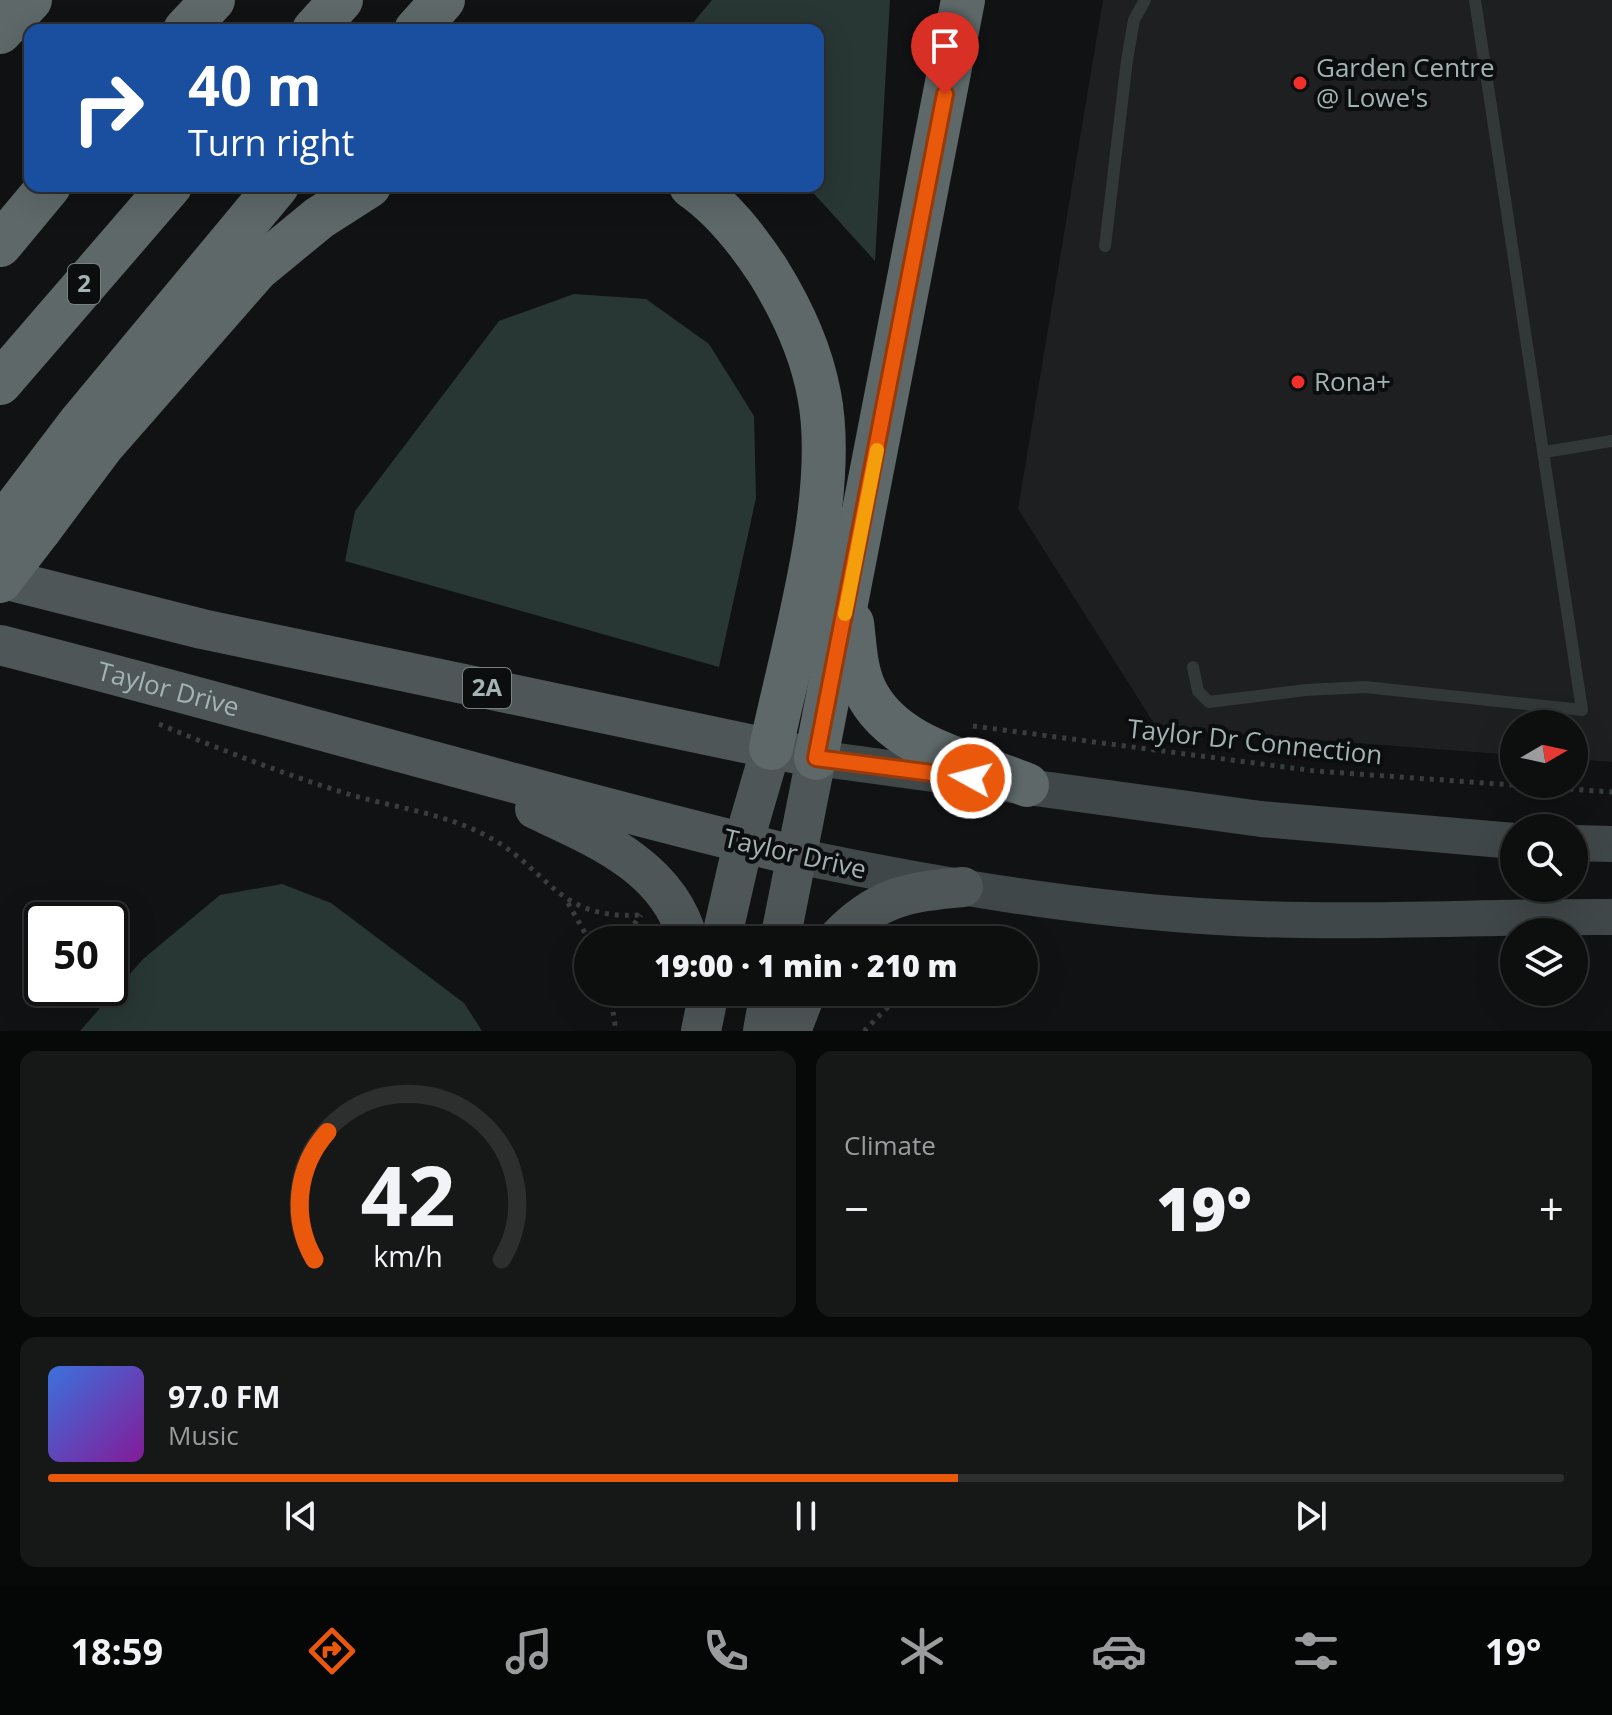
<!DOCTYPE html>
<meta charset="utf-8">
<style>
body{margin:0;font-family:"Open Sans",sans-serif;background:#161717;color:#f1f3f6;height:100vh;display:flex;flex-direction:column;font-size:30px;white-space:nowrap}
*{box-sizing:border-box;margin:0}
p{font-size:26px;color:#9a9c9e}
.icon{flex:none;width:44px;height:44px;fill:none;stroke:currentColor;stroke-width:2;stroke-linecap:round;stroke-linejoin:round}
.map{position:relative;height:1031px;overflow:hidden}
.details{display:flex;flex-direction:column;gap:20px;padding:20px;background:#070808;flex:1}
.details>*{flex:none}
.hud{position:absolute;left:24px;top:24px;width:800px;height:168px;border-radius:16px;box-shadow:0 8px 32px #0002,0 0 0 2px #2d2e2e;background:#1a4fa0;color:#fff;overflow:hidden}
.needle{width:52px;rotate:81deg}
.controls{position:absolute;left:1500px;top:710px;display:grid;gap:16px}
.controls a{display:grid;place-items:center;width:88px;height:88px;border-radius:50%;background:#0d0e0e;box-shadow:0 8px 32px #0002,0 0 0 2px #2d2e2e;font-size:40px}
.speed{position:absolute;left:24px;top:902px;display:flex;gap:16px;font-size:40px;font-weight:700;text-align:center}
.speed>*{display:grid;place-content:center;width:104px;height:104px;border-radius:50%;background:#0d0e0e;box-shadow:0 8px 32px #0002,0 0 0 2px #2d2e2e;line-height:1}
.speed .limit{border:4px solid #111;border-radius:12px;background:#fff;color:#111}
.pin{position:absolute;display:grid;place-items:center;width:68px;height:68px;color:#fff;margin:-82px -34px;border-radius:50% 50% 50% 0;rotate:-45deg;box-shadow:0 0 8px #0007}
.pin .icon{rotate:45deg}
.me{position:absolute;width:88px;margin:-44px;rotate:277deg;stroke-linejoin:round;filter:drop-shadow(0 0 6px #0008)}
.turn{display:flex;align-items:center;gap:28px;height:168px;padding:0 32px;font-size:36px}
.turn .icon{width:104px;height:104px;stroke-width:2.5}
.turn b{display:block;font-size:56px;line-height:68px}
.big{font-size:60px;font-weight:800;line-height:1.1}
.details .widget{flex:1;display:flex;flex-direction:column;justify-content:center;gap:12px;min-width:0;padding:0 28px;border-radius:16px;background:#161717}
.details .dial{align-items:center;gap:0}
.dial svg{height:208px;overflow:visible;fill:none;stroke:#2d2e2e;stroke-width:7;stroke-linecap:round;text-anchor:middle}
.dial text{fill:#f1f3f6;stroke:none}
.song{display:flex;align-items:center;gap:24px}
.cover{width:96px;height:96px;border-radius:12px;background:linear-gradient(135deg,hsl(220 70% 55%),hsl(290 70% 35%))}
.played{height:8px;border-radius:4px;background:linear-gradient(90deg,#ea580c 60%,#2d2e2e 60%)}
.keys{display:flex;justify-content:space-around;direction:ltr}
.heat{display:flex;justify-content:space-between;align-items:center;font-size:44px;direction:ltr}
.details .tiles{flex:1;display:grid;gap:20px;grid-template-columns:1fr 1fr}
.widget:last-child{grid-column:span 2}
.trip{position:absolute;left:574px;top:926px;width:464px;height:80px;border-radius:40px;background:#0d0e0e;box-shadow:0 8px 32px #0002,0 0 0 2px #2d2e2e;font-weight:800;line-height:80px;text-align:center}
.tab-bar{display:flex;height:128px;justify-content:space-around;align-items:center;background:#050606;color:#9a9c9e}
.tab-bar .icon{width:56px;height:56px}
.tab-bar .active{color:#ea580c}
.tab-bar b{font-size:36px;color:#f1f3f6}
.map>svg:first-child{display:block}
.built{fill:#1d1f20}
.water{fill:#283734}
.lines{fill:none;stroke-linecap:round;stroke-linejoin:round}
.path{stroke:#383e3f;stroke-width:5;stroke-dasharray:4 6;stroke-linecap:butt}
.service{stroke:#323738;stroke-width:12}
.secondary{stroke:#404748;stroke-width:36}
.primary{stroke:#4e5657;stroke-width:40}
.motorway{stroke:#5e6869;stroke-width:44}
.motorway-bridge{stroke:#5e6869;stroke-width:44}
.route-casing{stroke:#983908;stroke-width:20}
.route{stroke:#ea580c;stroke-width:14}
.slow{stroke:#f59e0b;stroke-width:14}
.poi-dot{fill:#f22f2a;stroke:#0c0d0e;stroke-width:3}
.labels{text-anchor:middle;stroke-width:8;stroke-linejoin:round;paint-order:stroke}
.shield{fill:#0c0d0e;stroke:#768182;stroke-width:2}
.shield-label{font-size:24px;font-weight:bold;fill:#a3b3b4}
.poi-label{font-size:26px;fill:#a3b3b4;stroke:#0c0d0e;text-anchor:start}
.street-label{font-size:26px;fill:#a3b3b4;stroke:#0c0d0e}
</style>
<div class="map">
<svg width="1612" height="1031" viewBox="0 0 1612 1031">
<rect width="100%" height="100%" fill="#111213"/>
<path class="built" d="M1103,0h509v762l-38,-3v-35h-60v31l-357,-27 -139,-219z"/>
<g class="water">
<path d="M712,0h178l-15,261 -68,-75h11v-156h-131z"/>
<path d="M574,294l72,5 63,45 45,72 2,82 -37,169 -374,-106 10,-50 144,-190z"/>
<path d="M282,884l49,19 133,100 18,28h-402l63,-72 77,-64z"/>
</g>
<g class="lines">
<g class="path">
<path d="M159,724c62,26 125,50 189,70 44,13 94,19 135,40 66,33 71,86 157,81"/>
<path d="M973,726l342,45 297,21"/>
<path d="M568,903l21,37"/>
<path d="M622,940l19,-25"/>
<path d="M610,992l6,39"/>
<path d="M864,1031l26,-26 1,-13"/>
</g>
<g class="service">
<path d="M1105,246l22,-186 7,-40 11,-20"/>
<path d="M1545,452l67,-11"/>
<path d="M1193,667l5,24 11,11 97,-12 59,-3 217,23 -107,-710"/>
</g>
<g class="secondary">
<path d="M816,758l445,61 253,22"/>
<path d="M1574,843l38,1"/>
<path d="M797,856c138,29 279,53 420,61 132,8 264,-1 395,0"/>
</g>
<g class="primary">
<path d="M0,578l202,51 614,129 -36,182"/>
<path id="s1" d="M0,645c266,68 530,146 797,211"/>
<path d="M535,809c62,29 134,58 153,131"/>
<path d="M721,940l22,-96 28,-96"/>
<path d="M836,940c40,-43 71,-48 127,-53"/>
<path d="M701,1031l8,-39"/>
<path d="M763,1031l7,-39"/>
<path d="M791,1031l15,-39"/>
</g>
<g class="motorway">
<path d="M185,30l28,-30"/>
<path d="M314,30l27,-30"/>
<path d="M416,30l27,-30"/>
<path d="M0,32l30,-32"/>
<path d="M691,186c32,22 56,53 77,85 23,37 43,80 51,123 20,101 -27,253 -48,354"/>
<path d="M0,245l49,-59"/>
<path d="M0,383l170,-197"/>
<path d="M0,528l79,-104 198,-238"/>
<path d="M40,529l62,-83 155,-177 62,-51 50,-32"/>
<path d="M852,623c3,22 3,46 13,67 28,59 107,72 162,95"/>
<path d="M816,758l147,-758"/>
</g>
<path class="motorway-bridge" d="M0,581l40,-52"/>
</g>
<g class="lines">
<defs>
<path id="route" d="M945,94l-129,664 155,20"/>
</defs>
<use href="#route" class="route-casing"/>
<use href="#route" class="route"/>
<path class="slow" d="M845,614l32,-164"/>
</g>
<g class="poi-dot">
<circle cx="1300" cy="83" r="8"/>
<circle cx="1298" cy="382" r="8"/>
</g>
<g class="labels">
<g class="shield">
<rect x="68" y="264" width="32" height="40" rx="6"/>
<rect x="463" y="668" width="48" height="40" rx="6"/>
</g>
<g class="shield-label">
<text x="84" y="292">2</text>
<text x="487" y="696">2A</text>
</g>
<g class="poi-label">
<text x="1316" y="77">Garden Centre<tspan x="1316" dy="30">@ Lowe's</tspan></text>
<text x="1314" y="391">Rona+</text>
</g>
<g class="street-label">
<text dy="9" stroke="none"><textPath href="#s1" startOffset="174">Taylor Drive</textPath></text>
<text transform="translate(1255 742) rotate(6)" y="9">Taylor Dr Connection</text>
<text transform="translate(795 854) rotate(13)" y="9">Taylor Drive</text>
</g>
</g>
</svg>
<div class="controls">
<a><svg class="needle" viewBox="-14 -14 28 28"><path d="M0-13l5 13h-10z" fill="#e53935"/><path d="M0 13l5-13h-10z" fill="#9a9c9e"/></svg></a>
<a><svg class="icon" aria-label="search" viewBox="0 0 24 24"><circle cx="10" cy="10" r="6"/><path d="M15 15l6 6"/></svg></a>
<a><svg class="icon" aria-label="layers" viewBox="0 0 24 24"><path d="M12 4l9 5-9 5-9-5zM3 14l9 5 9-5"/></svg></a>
</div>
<div class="speed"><div class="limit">50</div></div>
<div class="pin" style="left:945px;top:94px;background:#d93025"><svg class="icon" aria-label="arrive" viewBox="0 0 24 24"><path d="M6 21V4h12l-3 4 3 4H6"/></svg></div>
<svg class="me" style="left:971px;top:778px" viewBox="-20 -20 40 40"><circle r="17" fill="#ea580c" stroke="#fff" stroke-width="3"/><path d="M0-11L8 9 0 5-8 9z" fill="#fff"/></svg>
<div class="trip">19:00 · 1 min · 210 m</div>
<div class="hud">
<div class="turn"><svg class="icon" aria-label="right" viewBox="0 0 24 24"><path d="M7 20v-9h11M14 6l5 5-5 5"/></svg><div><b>40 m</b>Turn right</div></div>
</div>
</div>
<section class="details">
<div class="tiles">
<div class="widget dial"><svg viewBox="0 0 100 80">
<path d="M14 69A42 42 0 1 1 86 69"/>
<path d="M14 69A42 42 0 0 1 19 20" stroke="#ea580c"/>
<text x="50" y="56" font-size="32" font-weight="700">42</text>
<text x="50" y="72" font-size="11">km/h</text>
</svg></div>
<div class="widget"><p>Climate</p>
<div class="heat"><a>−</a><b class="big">19°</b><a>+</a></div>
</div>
<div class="widget">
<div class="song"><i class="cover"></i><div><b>97.0 FM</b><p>Music</p></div></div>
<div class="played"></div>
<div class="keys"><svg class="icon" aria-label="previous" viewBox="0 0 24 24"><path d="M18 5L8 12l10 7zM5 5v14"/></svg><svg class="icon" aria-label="pause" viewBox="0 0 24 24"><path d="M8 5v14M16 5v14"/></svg><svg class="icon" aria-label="next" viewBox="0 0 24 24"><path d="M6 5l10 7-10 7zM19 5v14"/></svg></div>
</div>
</div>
</section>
<nav class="tab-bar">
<b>18:59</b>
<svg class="icon active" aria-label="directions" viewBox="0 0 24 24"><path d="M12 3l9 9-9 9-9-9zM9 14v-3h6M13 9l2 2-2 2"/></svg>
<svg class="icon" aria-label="music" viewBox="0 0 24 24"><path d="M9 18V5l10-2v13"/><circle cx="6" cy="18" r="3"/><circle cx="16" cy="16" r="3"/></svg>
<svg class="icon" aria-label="phone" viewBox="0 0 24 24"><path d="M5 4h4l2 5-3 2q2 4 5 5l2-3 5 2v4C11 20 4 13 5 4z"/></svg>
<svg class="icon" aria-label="climate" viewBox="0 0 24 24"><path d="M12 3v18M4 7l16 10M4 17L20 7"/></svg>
<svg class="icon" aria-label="car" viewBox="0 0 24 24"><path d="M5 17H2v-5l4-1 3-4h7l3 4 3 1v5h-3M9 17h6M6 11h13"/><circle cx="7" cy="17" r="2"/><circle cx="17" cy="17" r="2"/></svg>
<svg class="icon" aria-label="filters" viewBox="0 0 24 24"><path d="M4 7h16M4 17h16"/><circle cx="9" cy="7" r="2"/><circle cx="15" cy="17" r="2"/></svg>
<b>19°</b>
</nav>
